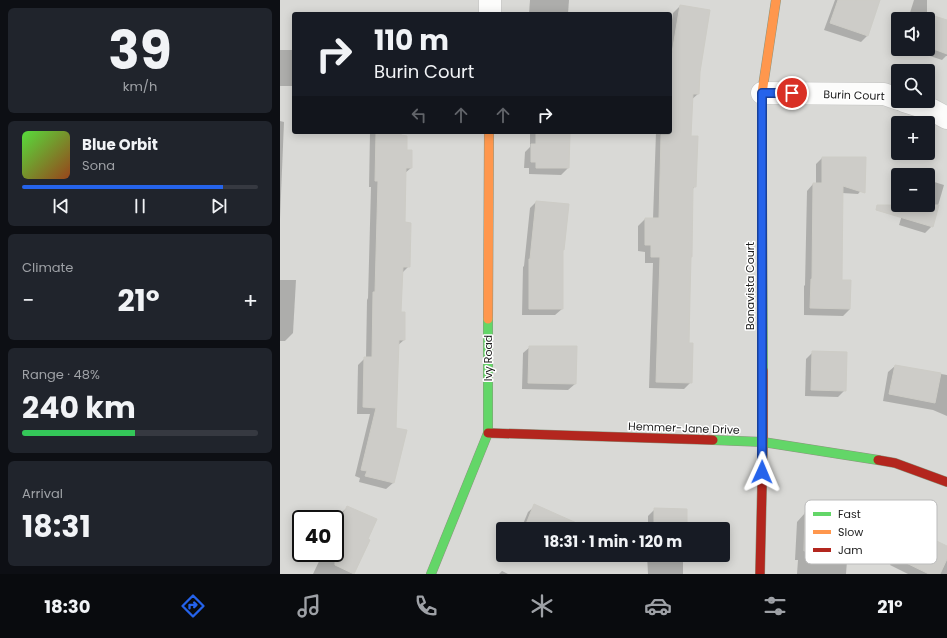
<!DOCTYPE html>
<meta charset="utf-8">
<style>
body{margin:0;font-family:Poppins,sans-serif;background:#20242c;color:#f1f3f6;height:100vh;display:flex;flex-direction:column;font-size:15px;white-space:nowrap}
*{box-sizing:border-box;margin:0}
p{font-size:13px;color:#9ea1a6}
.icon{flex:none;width:22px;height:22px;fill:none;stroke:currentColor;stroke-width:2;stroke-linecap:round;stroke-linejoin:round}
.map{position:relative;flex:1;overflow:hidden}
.sheet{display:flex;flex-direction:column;gap:8px;padding:8px;background:#0d0f14;width:280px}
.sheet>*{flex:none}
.banner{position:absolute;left:12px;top:12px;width:380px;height:122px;border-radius:4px;box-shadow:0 2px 10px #0003;background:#171b24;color:#f1f3f6;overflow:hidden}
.controls{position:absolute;left:611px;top:12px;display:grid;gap:8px}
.controls a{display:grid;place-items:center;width:44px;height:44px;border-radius:4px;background:#171b24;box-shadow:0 2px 10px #0003;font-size:20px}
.speed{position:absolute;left:12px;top:510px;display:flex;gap:8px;font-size:20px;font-weight:700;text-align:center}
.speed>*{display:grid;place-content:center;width:52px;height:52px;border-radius:50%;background:#171b24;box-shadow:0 2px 10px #0003;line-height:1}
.speed .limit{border:2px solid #111;border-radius:6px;background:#fff;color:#111}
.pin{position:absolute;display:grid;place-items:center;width:34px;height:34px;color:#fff;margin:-17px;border:2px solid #fff;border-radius:50%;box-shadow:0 1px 4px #0007}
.me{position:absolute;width:44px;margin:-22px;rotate:1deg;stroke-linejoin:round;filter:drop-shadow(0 0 3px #0008)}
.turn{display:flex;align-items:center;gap:14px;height:84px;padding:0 16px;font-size:18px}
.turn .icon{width:52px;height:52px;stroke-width:2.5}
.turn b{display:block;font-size:28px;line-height:34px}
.lanes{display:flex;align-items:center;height:38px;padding:0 16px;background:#0003;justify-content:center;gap:20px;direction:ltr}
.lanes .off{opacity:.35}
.big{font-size:30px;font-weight:700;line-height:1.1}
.sheet .widget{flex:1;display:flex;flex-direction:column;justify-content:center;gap:6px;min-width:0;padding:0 14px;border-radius:6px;background:#20242c}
.sheet .dial{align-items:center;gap:0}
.dial b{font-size:52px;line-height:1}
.song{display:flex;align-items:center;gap:12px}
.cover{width:48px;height:48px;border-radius:6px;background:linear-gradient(135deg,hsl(110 70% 55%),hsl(20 70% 35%))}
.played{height:4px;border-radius:2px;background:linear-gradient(90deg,#2563eb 85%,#363941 85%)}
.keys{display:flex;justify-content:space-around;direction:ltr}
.heat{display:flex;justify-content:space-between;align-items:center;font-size:22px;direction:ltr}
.charge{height:6px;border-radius:3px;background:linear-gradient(90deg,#34c759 48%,#363941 0)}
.trip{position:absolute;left:216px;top:522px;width:234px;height:40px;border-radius:4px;background:#171b24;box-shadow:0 2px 10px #0003;font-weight:700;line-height:40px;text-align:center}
.dock{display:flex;height:64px;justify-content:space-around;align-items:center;background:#090b0e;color:#9ea1a6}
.dock .icon{width:28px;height:28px}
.dock .on{color:#2563eb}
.dock b{font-size:18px;color:#f1f3f6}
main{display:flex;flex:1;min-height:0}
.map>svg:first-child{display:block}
.residential{fill:#d9d9d6;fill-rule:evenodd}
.shadow{fill:#0003}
.building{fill:#cdccc8;stroke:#cdccc6}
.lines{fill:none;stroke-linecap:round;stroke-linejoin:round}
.street-casing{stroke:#c3c3c1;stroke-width:23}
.fast-casing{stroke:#8c947e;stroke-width:10}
.slow-casing{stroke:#8c947e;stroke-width:10}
.jam-casing{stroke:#8c947e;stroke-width:10}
.street{stroke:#fcfcfb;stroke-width:22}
.fast{stroke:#63d668;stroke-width:9}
.slow{stroke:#ff974d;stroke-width:9}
.jam{stroke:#b3261e;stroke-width:9}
.route-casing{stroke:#184099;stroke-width:10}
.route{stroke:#2563eb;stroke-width:7}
.labels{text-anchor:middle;stroke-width:3;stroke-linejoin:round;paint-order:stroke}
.street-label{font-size:11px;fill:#1c1c1c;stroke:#fff}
.key{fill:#fff;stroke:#bbb;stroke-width:1}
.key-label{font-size:11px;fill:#1c1c1c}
</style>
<main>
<section class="sheet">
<div class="widget dial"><b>39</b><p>km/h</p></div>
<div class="widget">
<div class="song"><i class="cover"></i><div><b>Blue Orbit</b><p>Sona</p></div></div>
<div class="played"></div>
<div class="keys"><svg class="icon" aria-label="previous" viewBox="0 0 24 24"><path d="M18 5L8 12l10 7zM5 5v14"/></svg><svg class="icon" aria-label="pause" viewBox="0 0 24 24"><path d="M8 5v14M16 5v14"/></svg><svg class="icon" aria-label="next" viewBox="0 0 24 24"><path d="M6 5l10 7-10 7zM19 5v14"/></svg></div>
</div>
<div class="widget"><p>Climate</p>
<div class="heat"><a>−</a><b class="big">21°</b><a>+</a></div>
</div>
<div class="widget"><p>Range · 48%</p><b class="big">240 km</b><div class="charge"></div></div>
<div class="widget"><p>Arrival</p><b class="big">18:31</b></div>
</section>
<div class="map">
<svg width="667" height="574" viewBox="0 0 667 574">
<rect width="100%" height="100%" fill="#eaeae5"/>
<path class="residential" d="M0,0h667v574h-667zM14,14h376v118h-376zM618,19h30v30h-30zM618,71h30v30h-30zM618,123h30v30h-30zM618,175h30v30h-30zM21,519h34v34h-34zM223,529h220v26h-220z"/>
<g class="shadow">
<path d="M250,0h39l-1,14h-39z"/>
<path d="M555,0h34l-2,36 -6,6 -37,-12z"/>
<path d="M634,0h13v14l20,7v35h-1l-4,4 -33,-11h19v-30h-20z"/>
<path d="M400,6l19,66 -1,22 -7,6 -1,37 5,49 -3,4 -4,154 3,38 -7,7 -35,-1 4,-125h-8v-11l-7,-1v-25l7,-7h8l3,-87h14v-99l3,-20z"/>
<rect x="0" y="50" width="14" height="36"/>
<path d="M0,121l4,1 -4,97z"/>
<path d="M90,132h30v4l6,15 5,17 -6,5 -1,50 5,43 -8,8 -1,39 4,27 -7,6 -4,137 -7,6 -27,-7 1,-4 -5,-2 15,-62h-13l1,-49 7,-7h1l1,-58 1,-2 3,-111h-2z"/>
<path d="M250,132h39l-1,36 -7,7 -32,-1v-6h-5l1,-16 5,-5z"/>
<path d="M542,158l42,29 -6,7 -16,-1 -1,88 9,28 -7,7 -39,-1v-29l1,-1 2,-94 6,-7h3v-20z"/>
<path d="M648,180l16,5 -12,41 -7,7 -26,-8 4,-13 -10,-3 5,-18v14h30z"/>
<path d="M256,202l26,49v58l-7,6h-33l1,-48 1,-1 6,-58z"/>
<path d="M0,280h16l-3,53 -8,8h-5z"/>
<path d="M250,347l45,37 -7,6 -46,-1 1,-36z"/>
<path d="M533,352l32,38 -7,7 -33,-1 1,-37z"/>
<path d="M615,366l52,9v41l-14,-6 -50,-9 5,-29z"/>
<path d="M255,506l37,23h-51l7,-17z"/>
<path d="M68,507l18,33 3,1 -16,33h-40l10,-21h12v-27l6,-13z"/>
<path d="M375,509l31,20h-38v-13z"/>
<path d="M525,513l51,5 21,35 -9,8h-21l-1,13h-49l1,-14h-3l2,-38z"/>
<path d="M630,531l37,16v27h-39l-18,-9 13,-27z"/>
<path d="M367,555h41l-5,4v15h-35z"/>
<path d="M222,571l6,3h-9z"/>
</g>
<g class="building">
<path d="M558,0h42l-12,36 -38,-13z"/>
<path d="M400,5l30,5 -10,62 -1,22h-6l-2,42h7l-2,51h-3l-1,70h-1l-1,38 -1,48h4l-1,40 -36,-1 4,-125h-9v-12h-6v-27h14l2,-83h9v-70z"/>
<path d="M648,14l19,6v34l-19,-7z"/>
<path d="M96,132h25v3l6,1v14h5v18h-6l-1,54 6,1 -1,44h-7l-2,45h4v28h-6l-3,88 11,2 -13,53 -29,-7 2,-5 -6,-1 15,-62 -13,-1 1,-50h8l1,-65h2l3,-111h-3z"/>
<path d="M256,132h34l-1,36h-33v-6h-5v-18h5z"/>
<path d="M542,157h44l-1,36 -22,-7 -1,94h9l-1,29 -40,-1 1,-29h1l1,-96h9z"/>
<path d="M256,201l33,3 -5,46h-1v59h-34v-50h1z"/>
<path d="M597,205h62l-6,22 -57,-17z"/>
<path d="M249,346h48l-1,38 -48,-1z"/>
<path d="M532,351l35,1 -1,39 -35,-1z"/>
<path d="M615,365l46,8 -6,30 -46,-9z"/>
<path d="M254,504l56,25h-66z"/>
<path d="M67,506l30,13 -9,20 2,1 -16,34 -19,-9v-33z"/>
<path d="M374,508l33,1v20h-33z"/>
<path d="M525,512l52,2v3l22,1 -1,35 -74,-2z"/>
<path d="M629,530l10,5 1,-2 27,13v13l-7,15h-11l-33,-16z"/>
<path d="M373,555h33h-13v4l-20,-1z"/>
</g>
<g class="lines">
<defs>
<g id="street">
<path d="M210,14v-14"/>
<path d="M482,93l122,1 14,5"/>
<path d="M624,101l28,9 15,8"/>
</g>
<g id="fast">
<path d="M482,187l1,183"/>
<path d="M433,440l50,2 115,18"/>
<path d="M151,574l57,-141v-114"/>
</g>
<g id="slow">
<path d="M482,187v-94l14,-93"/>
<path d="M208,319l1,-187"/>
</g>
<g id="jam">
<path d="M208,433l225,7"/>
<path d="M598,460l17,3 52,19"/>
<path d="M480,574l3,-132v-72"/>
</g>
</defs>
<use href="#street" class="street-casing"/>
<use href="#fast" class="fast-casing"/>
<use href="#slow" class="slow-casing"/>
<use href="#jam" class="jam-casing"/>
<use href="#street" class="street"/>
<use href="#fast" class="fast"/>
<use href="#slow" class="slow"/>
<use href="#jam" class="jam"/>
</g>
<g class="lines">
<defs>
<path id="route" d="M482,472v-379h30"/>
</defs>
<use href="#route" class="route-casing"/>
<use href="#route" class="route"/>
</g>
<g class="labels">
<g class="street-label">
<text transform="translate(574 95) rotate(2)" y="4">Burin Court</text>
<text transform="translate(470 286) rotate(-90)" y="4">Bonavista Court</text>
<text transform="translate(208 358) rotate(-90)" y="4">Ivy Road</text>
<text transform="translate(404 428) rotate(2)" y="4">Hemmer-Jane Drive</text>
</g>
</g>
<rect x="525" y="500" width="132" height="64" rx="6" class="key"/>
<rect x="533" y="512" width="18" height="4" fill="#63d668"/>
<rect x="533" y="530" width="18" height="4" fill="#ff974d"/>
<rect x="533" y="548" width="18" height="4" fill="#b3261e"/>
<g class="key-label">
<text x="558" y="518">Fast</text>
<text x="558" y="536">Slow</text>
<text x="558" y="554">Jam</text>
</g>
</svg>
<div class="controls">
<a><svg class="icon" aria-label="sound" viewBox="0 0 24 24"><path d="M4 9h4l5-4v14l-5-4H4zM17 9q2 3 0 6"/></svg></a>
<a><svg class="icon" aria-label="search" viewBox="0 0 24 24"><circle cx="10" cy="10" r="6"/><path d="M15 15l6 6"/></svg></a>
<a>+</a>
<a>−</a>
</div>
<div class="speed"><div class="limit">40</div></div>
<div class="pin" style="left:512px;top:93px;background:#d93025"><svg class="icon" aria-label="arrive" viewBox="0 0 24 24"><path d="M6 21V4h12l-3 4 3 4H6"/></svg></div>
<svg class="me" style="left:482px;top:472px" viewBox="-20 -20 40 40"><path d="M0-17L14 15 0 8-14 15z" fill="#2563eb" stroke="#fff" stroke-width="4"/></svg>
<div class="trip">18:31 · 1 min · 120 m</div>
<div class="banner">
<div class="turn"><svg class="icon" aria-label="right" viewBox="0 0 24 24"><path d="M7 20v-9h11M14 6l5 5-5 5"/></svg><div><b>110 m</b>Burin Court</div></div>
<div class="lanes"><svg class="icon off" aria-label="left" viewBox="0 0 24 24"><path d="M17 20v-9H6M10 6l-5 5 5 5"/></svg><svg class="icon off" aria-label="ahead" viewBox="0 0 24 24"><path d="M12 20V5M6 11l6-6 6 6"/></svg><svg class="icon off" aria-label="ahead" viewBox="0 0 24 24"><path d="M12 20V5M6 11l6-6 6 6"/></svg><svg class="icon" aria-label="right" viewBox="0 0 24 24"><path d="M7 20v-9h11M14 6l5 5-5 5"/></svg></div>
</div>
</div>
</main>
<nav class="dock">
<b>18:30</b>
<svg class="icon on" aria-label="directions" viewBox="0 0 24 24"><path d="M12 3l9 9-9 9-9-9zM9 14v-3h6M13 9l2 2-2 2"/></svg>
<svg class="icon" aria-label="music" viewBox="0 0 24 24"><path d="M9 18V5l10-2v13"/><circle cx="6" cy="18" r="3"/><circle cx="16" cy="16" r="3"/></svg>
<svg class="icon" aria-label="phone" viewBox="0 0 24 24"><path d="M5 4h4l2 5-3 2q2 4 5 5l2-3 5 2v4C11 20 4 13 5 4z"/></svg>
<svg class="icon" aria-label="climate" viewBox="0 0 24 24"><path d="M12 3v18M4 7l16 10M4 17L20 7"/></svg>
<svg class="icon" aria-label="car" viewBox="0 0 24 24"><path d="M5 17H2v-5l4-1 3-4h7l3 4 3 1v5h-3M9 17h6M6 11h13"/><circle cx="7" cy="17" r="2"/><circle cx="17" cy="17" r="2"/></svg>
<svg class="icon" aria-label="filters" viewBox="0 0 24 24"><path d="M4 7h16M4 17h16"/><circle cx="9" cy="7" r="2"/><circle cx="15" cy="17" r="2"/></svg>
<b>21°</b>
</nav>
